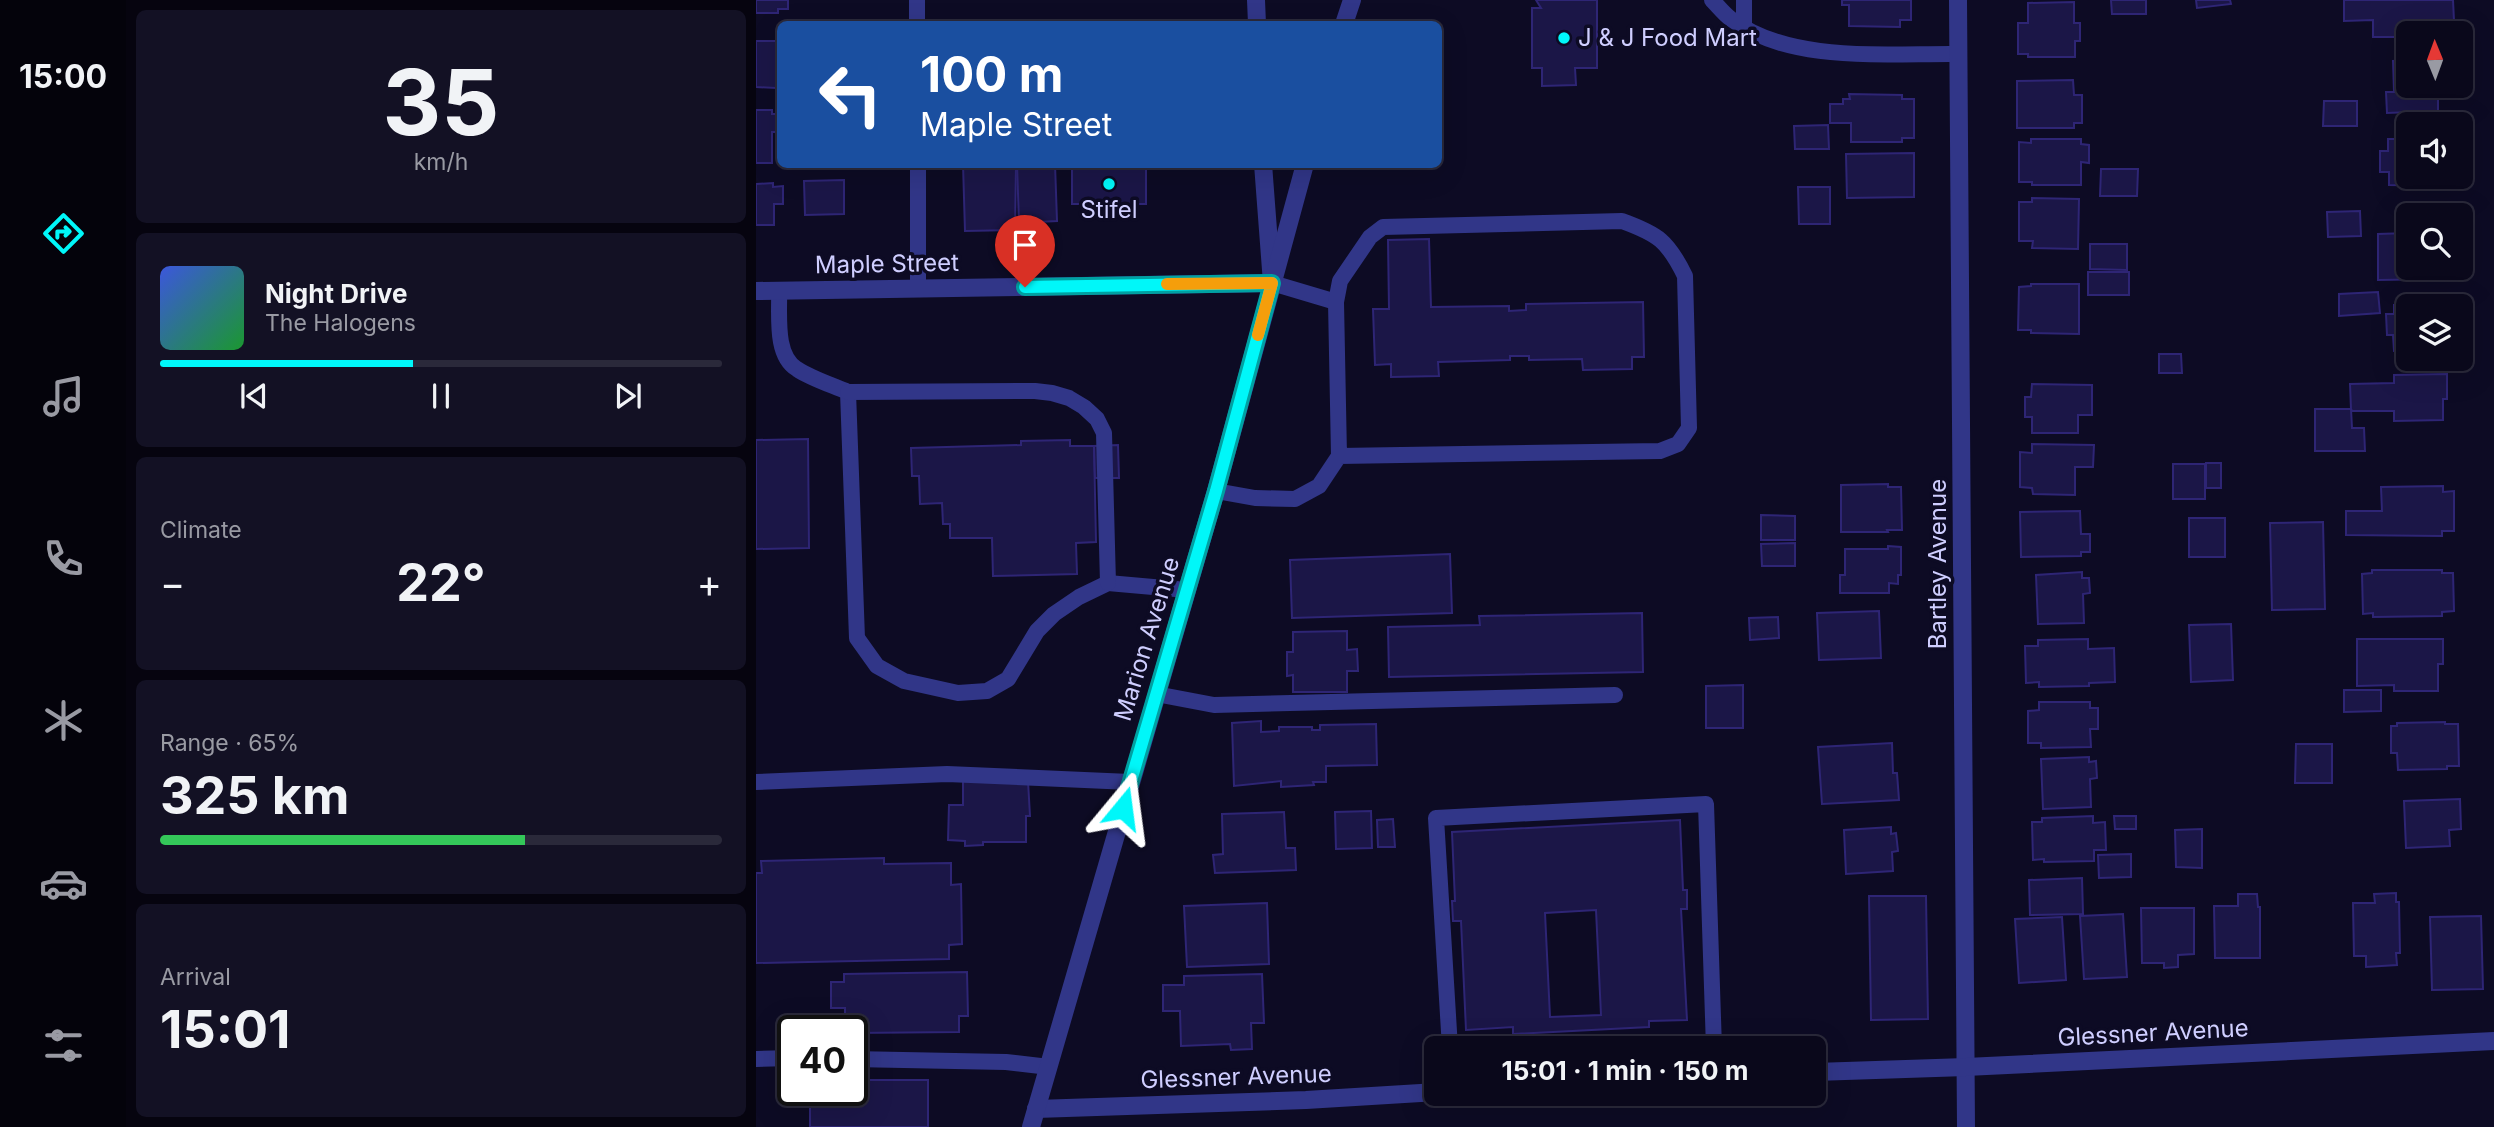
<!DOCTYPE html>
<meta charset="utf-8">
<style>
body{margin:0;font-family:Inter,sans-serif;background:#131124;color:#f1f3f6;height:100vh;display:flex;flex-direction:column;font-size:26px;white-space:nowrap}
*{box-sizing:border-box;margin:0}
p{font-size:23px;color:#999aa3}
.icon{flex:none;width:38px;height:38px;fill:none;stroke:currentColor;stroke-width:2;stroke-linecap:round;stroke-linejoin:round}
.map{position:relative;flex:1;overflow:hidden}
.drawer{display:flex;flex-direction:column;gap:10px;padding:10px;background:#06040f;width:630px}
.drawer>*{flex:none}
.hud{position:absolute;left:21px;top:21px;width:665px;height:147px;border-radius:10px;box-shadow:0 7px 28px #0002,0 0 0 2px #2a293a;background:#1a4fa0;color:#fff;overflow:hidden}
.needle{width:46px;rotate:359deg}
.tools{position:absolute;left:1640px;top:21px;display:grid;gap:14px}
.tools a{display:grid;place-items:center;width:77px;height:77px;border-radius:10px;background:#0a081b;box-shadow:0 7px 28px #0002,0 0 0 2px #2a293a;font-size:35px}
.speed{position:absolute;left:21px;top:1015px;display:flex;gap:14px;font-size:35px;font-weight:700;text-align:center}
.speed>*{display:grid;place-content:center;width:91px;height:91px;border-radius:50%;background:#0a081b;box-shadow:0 7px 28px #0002,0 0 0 2px #2a293a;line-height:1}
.speed .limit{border:4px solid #111;border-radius:10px;background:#fff;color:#111}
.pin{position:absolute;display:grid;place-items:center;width:60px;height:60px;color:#fff;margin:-72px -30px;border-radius:50% 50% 50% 0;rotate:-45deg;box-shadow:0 0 7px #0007}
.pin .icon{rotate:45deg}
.me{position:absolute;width:77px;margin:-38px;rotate:16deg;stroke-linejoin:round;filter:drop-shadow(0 0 5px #0008)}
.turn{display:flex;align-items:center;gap:24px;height:147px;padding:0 28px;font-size:32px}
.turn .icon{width:91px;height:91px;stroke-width:2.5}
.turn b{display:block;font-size:49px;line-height:60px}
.big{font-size:52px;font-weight:700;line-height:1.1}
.drawer .widget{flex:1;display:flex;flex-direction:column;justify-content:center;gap:10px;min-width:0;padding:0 24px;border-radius:10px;background:#131124}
.drawer .dial{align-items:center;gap:0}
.dial b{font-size:91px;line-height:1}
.song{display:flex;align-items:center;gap:21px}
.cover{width:84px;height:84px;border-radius:10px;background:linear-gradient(135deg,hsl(230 70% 55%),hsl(130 70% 35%))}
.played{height:7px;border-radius:4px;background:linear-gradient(90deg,#00f7f9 45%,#2a293a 45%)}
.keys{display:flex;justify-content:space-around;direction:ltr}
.heat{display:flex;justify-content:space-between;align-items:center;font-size:38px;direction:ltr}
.charge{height:10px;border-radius:5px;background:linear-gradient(90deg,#34c759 65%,#2a293a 0)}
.trip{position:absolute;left:668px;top:1036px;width:402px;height:70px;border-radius:10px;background:#0a081b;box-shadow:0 7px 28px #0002,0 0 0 2px #2a293a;font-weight:700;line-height:70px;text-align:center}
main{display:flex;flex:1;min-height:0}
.dock{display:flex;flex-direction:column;width:126px;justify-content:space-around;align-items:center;background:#04030b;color:#999aa3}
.dock .icon{width:49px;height:49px}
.dock .selected{color:#00f7f9}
.dock b{font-size:32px;color:#f1f3f6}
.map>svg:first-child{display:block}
.building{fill:#1b1647;stroke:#2e2575;stroke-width:2;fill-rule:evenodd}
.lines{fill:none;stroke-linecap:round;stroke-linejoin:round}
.service{stroke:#313688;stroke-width:16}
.minor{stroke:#313688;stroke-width:18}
.tertiary{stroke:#313688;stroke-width:18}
.route-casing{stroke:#00a1a2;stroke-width:18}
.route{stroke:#00f7f9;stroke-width:12}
.slow{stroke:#f59e0b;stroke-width:12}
.poi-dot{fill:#00f7f9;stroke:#0d0b24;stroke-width:2.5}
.labels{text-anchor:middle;stroke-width:7;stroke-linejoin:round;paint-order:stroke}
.poi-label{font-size:24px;fill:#cfceff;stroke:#0d0b24;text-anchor:start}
.street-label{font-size:24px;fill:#cfceff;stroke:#0d0b24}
</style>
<main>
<nav class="dock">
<b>15:00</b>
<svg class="icon selected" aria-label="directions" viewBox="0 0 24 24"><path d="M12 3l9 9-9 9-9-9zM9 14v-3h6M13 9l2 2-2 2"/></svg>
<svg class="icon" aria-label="music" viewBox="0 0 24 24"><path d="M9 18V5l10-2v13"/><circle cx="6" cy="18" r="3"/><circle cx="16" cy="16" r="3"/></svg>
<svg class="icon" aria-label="phone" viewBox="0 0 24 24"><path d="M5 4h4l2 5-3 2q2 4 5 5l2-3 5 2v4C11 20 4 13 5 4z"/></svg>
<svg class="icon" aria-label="climate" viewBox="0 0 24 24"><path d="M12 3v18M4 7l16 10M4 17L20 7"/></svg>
<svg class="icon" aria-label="car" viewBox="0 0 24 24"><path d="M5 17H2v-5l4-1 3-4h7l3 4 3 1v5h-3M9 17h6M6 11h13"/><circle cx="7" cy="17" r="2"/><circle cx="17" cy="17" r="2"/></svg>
<svg class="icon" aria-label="filters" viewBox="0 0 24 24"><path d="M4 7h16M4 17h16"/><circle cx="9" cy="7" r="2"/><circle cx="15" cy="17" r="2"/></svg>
</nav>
<section class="drawer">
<div class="widget dial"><b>35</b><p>km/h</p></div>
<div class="widget">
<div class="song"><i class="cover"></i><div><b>Night Drive</b><p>The Halogens</p></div></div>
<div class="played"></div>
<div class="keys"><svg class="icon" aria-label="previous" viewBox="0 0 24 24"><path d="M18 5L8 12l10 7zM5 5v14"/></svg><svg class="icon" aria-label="pause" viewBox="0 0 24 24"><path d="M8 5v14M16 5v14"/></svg><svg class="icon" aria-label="next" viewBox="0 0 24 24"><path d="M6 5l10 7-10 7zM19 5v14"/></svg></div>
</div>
<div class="widget"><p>Climate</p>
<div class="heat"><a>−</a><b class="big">22°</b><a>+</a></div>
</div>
<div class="widget"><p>Range · 65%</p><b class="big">325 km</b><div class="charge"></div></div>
<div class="widget"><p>Arrival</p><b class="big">15:01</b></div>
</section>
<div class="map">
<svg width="1738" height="1127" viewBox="0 0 1738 1127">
<rect width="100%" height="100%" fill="#0d0b24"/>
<g class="building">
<path d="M0,0h32v9h-10v4h-22z"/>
<path d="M780,0h61v68h-22l1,17 -34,1v-18h-10v-60h9z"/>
<path d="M1086,0h69v20h-11v7l-51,-1v-21h-7z"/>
<path d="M1355,0h35v14h-34z"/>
<path d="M1440,0h34l1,4 -34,4z"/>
<path d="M1588,0h109l1,21h-9v3l-42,1v12h-30v-17l-29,1z"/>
<path d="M1318,2v21h6v18h-5v16h-47v-3h-10v-31h10v-20z"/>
<path d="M0,41h20v19h4v21h-4v7l-20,-1z"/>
<path d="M1652,60v26h43v11h-13v14l-51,2 -1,-21h8l-1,-31z"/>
<path d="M1317,80l1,15h8v28h-8v5h-57v-47z"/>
<path d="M1093,94l53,1v4h12v39h-12v4h-51v-19h-21v-19h13v-5h7z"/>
<path d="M1568,101h33v25h-34z"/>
<path d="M0,110h16v4h8v18h-8v31h-16z"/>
<path d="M1072,125l1,24h-34l-1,-23z"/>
<path d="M1275,139h50v5l8,1v18l-8,-1v23h-49v-3h-13v-40l12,1z"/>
<path d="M1632,139h20v38h43v5h-13v4l-49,-1v-13h-9v-21h8z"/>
<path d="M1158,153v44l-67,1 -1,-44z"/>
<path d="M207,164h53l-1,66 -50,1z"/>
<path d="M261,164h38l2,57 -38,2z"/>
<rect x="316" y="164" width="74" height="40"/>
<path d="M1345,169h37l-1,27h-37z"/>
<path d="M88,180v34l-39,1 -1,-34z"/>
<path d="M17,183v4l10,-1v18h-9v21h-18v-41z"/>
<path d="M1042,187h32v37h-31z"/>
<path d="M1276,198l47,1 -1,50 -46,-1 1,-7h-14v-39h13z"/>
<path d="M1604,211l1,25 -33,1 -1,-25z"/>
<path d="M1652,233v35h45v7h-13v4l-62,1v-46z"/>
<path d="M673,239l2,68 78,-1v5l17,-1v-6l117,-2 1,55h-12v12l-49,1 -1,-11 -53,1v-4h-19v4l-72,2 1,14 -48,1v-13l-16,1 -2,-56h16l-1,-69z"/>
<path d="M1334,244h37v26l-37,-1z"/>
<rect x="1332" y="272" width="41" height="23"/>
<path d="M1275,284h48v50l-48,-1v-3h-13l1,-43 12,-1z"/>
<path d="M1622,292l2,21 -41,3v-22z"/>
<path d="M1686,304v2h-34v44l-14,1 -1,-16h-6l-1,-21h8v-9z"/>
<path d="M1403,354h22l1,19h-23z"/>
<path d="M1691,374v25h-4v21l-49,1v-10h-42l-1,-2 -1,-25 44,-1v-8z"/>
<path d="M1276,384l60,1v30h-14v18h-46v-16h-7v-20h6z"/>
<path d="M1559,409h36l1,19h12l1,23h-50z"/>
<path d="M52,439l1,109 -53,1v-109z"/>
<path d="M314,440v6h24l2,96 -20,1 1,31 -84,2 -1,-38h-42v-14h-7l-1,-21 -22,1 -1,-28h-7l-1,-28 110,-3v-4z"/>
<path d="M1276,444l62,1 -1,22h-18v28l-42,-1 -1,-6 -12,-1v-35l12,1z"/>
<path d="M362,445l1,33h-24l-1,-32z"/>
<rect x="1450" y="463" width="15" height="25"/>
<rect x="1417" y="464" width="32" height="35"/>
<path d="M1132,484v3h13l1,43h-15l1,2h-47v-47z"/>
<path d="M1687,486v6l11,-1v40h-12v5l-96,-1v-24h36l-1,-24z"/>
<path d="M1324,511l1,23h9v18h-9v4l-60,1 -1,-45z"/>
<path d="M1005,515l34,1v24h-34z"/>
<rect x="1433" y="518" width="36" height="39"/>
<path d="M1567,522l2,87 -53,1 -2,-87z"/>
<path d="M1039,543v23h-33l-1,-22z"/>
<path d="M1132,546l13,1v28h-3v9l-9,-1v10h-49v-18h5v-26h43z"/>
<path d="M694,554l2,59 -160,5 -2,-58z"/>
<path d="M1616,570h70v3h11l1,38 -12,1v4l-69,1v-4l-10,1 -1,-40 10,-1z"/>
<path d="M1326,572v6h7l1,15 -7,1 1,29 -46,1 -2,-49z"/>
<path d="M1123,611l2,47 -62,2 -2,-47z"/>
<path d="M886,613l1,59 -254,5 -1,-50 92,-2 -1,-9z"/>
<path d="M1022,617l1,21 -29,2 -1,-22z"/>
<path d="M1475,624l2,56 -42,2 -2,-57z"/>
<path d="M591,631v19l10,-1 1,22h-11v21h-54v-17l-6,1v-24h6v-20z"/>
<path d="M1332,639v10l26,-1 1,34 -26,1v3l-50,1v-5l-13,1 -1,-37h13v-6z"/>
<path d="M1601,639h86v25h-5v27h-44v-6l-37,1z"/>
<path d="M987,685v43h-37v-42z"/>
<path d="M1588,690h37v21l-37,1z"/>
<path d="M1283,702h51v6h8v21h-8l1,18 -50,1v-5h-13v-32l11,-1z"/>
<path d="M505,721v11l18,-1v-4h33v3h8v-5l56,-1 1,41 -51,1v16h-13l1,3 -33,2v-6l-47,5 -2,-63z"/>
<path d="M1689,722v2h13l1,42h-12v3l-49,1 -1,-17h-6v-27h6v-3z"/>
<path d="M1136,743l1,30h4l2,27 -77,4 -4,-57z"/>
<path d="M1540,744h36v39h-37z"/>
<path d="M1333,757v5l7,-1 1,17 -7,1 1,28 -48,2 -2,-50z"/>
<path d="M207,781h65l2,35h-4v26h-43v3l-18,1v-5l-17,-1 1,-35h14z"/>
<path d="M1704,799l1,30 -12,1 1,16 -44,2 -2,-47z"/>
<path d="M615,811l1,37 -36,1 -1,-37z"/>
<path d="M528,812l2,36h9l1,22 -81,3 -2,-18 10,-1 -1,-40z"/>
<path d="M1337,816v7l12,-1 1,28h-12v11l-50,1v-3l-11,1 -1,-38h10v-4z"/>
<path d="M1358,816h22v13h-21z"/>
<path d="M637,819l2,28h-17l-1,-27z"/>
<path d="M924,820l3,70h4v19h-6l6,111 -38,1v6l-136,7v-7l-47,3 -5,-109h-8l-1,-20h3l-3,-69zM840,910l5,105 -51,2 -5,-104z"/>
<path d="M1135,827v7l5,-1 2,18 -6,1 1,19 -47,3 -2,-44z"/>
<path d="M1446,829v39l-26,-1 -1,-37z"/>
<path d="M1375,854v23l-32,1 -1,-23z"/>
<path d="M128,858v6l67,-1v22l10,-1 1,60 -13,1v14l-193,4v-90h6l-1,-12z"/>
<path d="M1326,878l1,36 -53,1 -1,-35z"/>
<path d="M1640,893v9h3l1,51h-4l1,12 -31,2v-11h-12l-1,-53h22l-1,-9z"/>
<path d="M1482,894h19l1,13h2v51h-45l-1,-52h24z"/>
<path d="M1113,896h57l2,123 -57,1z"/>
<path d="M511,903l2,61 -82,3 -3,-61z"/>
<path d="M1385,908h53v46l-16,1v12l-14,1v-5h-22z"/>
<path d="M1367,914l4,63 -43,2 -4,-63z"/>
<path d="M1725,916l2,73 -51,1 -2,-73z"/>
<path d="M1306,917l4,63 -47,3 -4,-64z"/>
<path d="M211,972l1,44h-9v16l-107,1 -7,-2v-23h-14v-26h13v-8z"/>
<path d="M506,974l2,49h-13l1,26 -21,1 -1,-6 -49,2 -1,-35h-17v-26h21v-9z"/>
<path d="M96,1080h76v47h-118v-37h42z"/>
</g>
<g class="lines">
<g class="service">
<path d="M161,0v24"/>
<path d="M956,0c6,6 12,14 19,19 59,45 157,34 228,35"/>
<path d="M988,0v26"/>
<path d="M162,164v124"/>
<path d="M516,283l64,19"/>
<path d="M23,290c1,24 -5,65 18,79 15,10 35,16 51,23l9,246 20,28 27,15 54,12 29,-2 21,-12 29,-48 17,-17 25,-17 29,-14 79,7"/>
<path d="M92,392l187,-1 17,2 17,5 15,9 13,12 7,14 4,150"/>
<path d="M460,491l39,7 40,1 24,-13 20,-30 -3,-154 4,-21 30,-44 13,-10 239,-6c36,13 46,20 63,55l4,152 -11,16 -18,7 -321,5"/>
<path d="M400,694l58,11 401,-10"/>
<path d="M0,782l191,-8 183,8"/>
<path d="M694,1048l-14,-230 270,-14 8,244"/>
<path d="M0,1059l37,-1"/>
<path d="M96,1059l154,3 43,5"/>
</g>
<g class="minor">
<path d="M500,0l1,24"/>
<path d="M1202,0l8,1127"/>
<path d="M0,291l516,-8 -9,-119"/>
</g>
<g class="tertiary">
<path d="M588,24l8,-24"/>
<path d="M1059,1072l151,-5 528,-26"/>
<path d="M280,1109l270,-9 131,-8"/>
<path d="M275,1127l185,-636 89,-327"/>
</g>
</g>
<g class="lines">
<defs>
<path id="route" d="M269,287l247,-4 -56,208 -93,317"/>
</defs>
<use href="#route" class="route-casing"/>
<use href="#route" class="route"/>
<path class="slow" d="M411,284l105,-1 -14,52"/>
</g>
<g class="poi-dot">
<circle cx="808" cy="38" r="7"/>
<circle cx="353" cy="184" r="7"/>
</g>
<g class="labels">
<g class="poi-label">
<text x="822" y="46">J &amp; J Food Mart</text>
<text x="353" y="218" text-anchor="middle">Stifel</text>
</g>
<g class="street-label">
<text transform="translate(131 264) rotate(-1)" y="8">Maple Street</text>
<text transform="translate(1182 564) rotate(-90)" y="8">Bartley Avenue</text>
<text transform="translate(391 639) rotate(-73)" y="8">Marion Avenue</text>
<text transform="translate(1397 1033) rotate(-3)" y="8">Glessner Avenue</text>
<text transform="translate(480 1077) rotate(-2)" y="8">Glessner Avenue</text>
</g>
</g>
</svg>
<div class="tools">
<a><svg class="needle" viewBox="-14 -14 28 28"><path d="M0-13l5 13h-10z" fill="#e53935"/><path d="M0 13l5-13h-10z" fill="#999aa3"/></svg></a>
<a><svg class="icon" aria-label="sound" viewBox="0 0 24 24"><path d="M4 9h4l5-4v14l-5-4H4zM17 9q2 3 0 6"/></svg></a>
<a><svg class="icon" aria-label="search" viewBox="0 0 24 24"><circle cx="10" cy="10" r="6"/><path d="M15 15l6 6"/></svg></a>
<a><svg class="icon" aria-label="layers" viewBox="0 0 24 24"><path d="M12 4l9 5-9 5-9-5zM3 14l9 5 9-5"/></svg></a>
</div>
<div class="speed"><div class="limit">40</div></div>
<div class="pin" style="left:269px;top:287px;background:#d93025"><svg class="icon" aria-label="arrive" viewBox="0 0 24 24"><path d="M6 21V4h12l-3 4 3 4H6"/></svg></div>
<svg class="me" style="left:367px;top:808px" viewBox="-20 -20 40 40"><path d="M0-17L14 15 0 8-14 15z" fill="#00f7f9" stroke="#fff" stroke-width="4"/></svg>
<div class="trip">15:01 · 1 min · 150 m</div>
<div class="hud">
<div class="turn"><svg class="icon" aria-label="left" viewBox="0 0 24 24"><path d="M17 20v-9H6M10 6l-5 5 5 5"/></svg><div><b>100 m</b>Maple Street</div></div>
</div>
</div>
</main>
